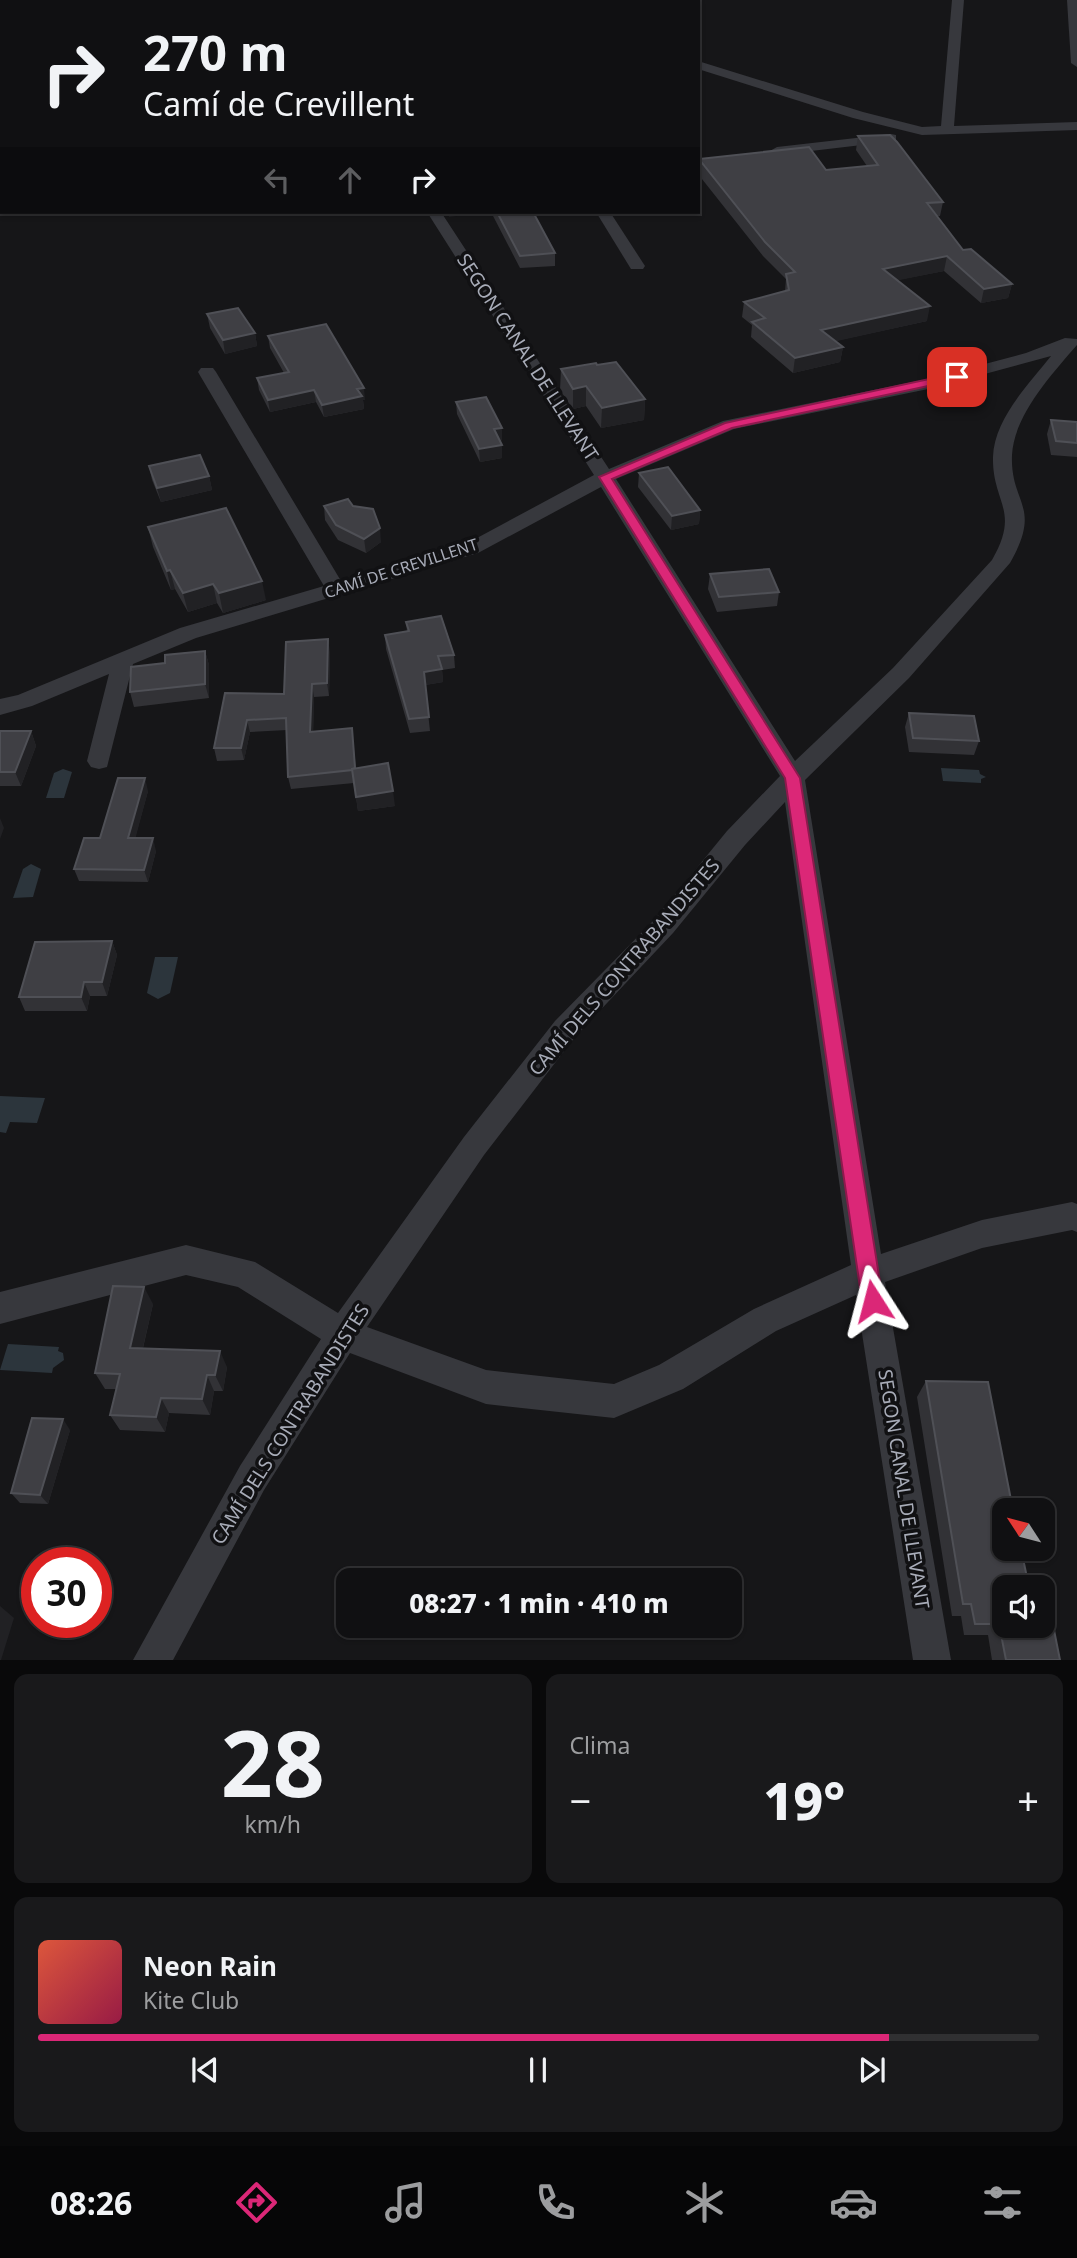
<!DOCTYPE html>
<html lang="es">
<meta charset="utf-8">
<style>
body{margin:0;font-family:"Noto Sans",sans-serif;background:#19191b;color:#f1f3f6;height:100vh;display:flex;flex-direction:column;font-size:26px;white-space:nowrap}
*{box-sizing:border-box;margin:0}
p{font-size:23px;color:#9c9d9f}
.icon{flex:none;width:38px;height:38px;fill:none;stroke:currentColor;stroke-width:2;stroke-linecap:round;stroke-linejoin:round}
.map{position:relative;height:1660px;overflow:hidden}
.sheet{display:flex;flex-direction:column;gap:14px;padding:14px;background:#09090a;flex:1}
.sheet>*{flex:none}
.hud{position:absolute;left:0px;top:0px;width:700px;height:214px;box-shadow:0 2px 5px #0004,0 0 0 2px #303032;background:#101012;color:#f1f3f6;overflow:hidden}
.needle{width:46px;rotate:306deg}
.tools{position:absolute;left:992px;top:1498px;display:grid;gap:14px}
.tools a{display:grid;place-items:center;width:63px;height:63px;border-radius:14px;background:#101012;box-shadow:0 2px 5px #0004,0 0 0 2px #303032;font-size:35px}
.speed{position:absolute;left:21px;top:1547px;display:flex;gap:14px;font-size:35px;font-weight:700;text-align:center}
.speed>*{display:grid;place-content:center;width:91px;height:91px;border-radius:50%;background:#101012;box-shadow:0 2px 5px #0004,0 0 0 2px #303032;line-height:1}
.speed .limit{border:10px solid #d22;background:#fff;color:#111}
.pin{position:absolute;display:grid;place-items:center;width:60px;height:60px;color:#fff;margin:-30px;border-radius:14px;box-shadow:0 4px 10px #0006}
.me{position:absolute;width:77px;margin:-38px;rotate:351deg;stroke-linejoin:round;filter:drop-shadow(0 0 5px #0008)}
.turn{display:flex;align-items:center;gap:24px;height:147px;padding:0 28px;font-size:32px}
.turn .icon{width:91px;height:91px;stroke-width:2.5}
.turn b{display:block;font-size:49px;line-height:60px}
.lanes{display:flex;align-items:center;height:66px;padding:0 28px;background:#0003;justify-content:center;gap:35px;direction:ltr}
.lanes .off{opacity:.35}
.big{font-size:52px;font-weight:800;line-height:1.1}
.sheet .widget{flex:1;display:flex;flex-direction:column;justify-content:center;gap:10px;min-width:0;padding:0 24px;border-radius:14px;background:#19191b}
.sheet .dial{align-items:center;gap:0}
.dial b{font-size:91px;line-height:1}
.song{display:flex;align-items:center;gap:21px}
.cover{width:84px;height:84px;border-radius:10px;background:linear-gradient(135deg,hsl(10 70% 55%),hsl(340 70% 35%))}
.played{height:7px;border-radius:4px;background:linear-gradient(90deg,#db2777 85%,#303032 85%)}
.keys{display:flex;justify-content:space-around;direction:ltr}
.heat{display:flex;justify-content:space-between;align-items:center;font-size:38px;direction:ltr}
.sheet .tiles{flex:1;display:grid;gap:14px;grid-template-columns:1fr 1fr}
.widget:last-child{grid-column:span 2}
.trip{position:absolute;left:336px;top:1568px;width:406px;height:70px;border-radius:14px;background:#101012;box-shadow:0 2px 5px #0004,0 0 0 2px #303032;font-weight:800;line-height:70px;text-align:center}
.dock{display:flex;height:112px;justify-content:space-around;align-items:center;background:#060607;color:#9c9d9f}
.dock .icon{width:49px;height:49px}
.dock .active{color:#db2777}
.dock b{font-size:32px;color:#f1f3f6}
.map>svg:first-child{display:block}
.water{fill:#2c353c}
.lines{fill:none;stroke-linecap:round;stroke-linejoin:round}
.street{fill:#37383d;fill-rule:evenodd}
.wall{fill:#323236}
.shaded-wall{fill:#212124}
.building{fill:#3f3f44;stroke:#4f5056;stroke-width:2}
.route{fill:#db2777;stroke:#8e194d;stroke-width:2}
.labels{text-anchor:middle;stroke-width:7;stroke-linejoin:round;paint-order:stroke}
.far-street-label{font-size:16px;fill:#a8acb8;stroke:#111113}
.street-label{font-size:19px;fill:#a8acb8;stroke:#111113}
</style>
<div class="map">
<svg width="1077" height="1660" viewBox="0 0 1077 1660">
<rect width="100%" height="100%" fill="#161618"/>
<g class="water">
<path d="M941,768l38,2 1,4 6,3 -5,2v4l-38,-2z"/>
<path d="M63,769l9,3 -8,26h-18l8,-25z"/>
<path d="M31,864l10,5 -8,28 -20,1 10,-29z"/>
<path d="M155,957h23l-8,36 -12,6 -11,-6z"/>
<path d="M0,1096l45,2 -8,25 -27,-1 -4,11 -6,-1z"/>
<path d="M8,1344l51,3 -1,4 5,2 1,7 -11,8 -1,5 -52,-3z"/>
</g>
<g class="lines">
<g class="street">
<rect x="329" y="0" width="12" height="2"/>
<path d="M438,0h12l-13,2z"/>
<path d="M952,0h12l-10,126 123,-4v8l-155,5 -69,-17 -155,-49v-8l165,51 59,15 19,-1z"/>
<path d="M1067,0h10v67l-6,-4z"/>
<path d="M891,134l5,1v6l-119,14 -7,-4 7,-4z"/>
<rect x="0" y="164" width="2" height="8"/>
<path d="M427,212h14l168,257 114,-48 209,-43 94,-25 39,-15 12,1v6c-25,29 -63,70 -65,110 -2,50 31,50 -2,108l-101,115 -104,102 76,474 101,-34 90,-18 5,2v28l-5,-2 -90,18 -97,34 66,378h-38l-57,-365 -80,36 -93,58 -69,29 -128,-14 -136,-51 -86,137 -91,170h-40l107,-194 81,-127 -83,-52 -52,-12 -186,49v-32l186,-47 69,17 83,51 126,-176 91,-116 100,-102 72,-88 53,-55 -179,-289 -123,66 -282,85 -63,26 -26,103 -8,2 -8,-2 -4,-6 22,-87 -77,32 -32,9v-16l18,-4 162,-67 144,-42 -126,-214 3,-4h12l3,4 125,209 123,-36 130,-70zM1051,356c-22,28 -57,63 -58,101 -1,46 28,53 -1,103l-99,108 -98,93 -179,-282 118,-50 199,-41zM785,802l66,463 -97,44 -95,56 -45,19 -128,-14 -119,-43 117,-172 91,-118 98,-104 72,-88z"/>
<path d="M596,212h14l35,54 -2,3h-12z"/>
</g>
</g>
<g class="wall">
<path d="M858,136l85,66 -3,14h-3l26,34 49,34 -4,14 -27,5 -37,-32 -47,9 30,41 -92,20 8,6 -3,15 -47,11 -42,-36 1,-12 -10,-8 2,-15 41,-11 1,-12 -23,-23 -65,-82 1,-15 127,11 41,-4 -11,-16z"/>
<path d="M491,212h42l22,41v13l-35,2z"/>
<path d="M207,314l48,19 2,13 -32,8 -15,-26z"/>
<path d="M268,336l97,64h-2l1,9 -40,8 -8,-15 -46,10 -11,-22 -2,-12 27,-5 -14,-25z"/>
<path d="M597,365l48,34 -1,21 -43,8 -15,-22 -13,3 -13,-19 1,-21z"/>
<path d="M456,402l46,26v12l-2,1 2,17 -22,4 -23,-48z"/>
<path d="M1051,420l26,2v35l-26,-2 -4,-21z"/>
<path d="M149,466l60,10 3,14 -51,12 -9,-22z"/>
<path d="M639,473l61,37 -1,14 -28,6 -33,-43z"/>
<path d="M324,506l57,36 -15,11 -28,-13 -13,-20z"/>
<path d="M148,527l118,73 -43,13 -6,-10 -29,9 -13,-23 -4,1 -18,-43z"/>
<path d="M710,574l69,18 -2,14 -60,6 -9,-23z"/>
<path d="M406,622l48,33 1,13 -13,2 1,12 -18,3 5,46 -20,2 -24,-84 -1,-14 22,-3z"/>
<path d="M205,651l4,14v33l-75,9 -4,-15z"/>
<path d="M330,652l-1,44 -15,1 -1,35 40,8 3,28 39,38 -37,5 -4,-28 -63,6 -3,-12 -1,-47 -37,2 -6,28 -27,1 -3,-13 11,-55 59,1z"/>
<path d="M909,713l70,28 -5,14 -65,-3 -4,-25z"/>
<path d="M0,731h31l5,15 -15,40h-21z"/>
<path d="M148,791l-13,47 21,13 -8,31 -69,-1 -5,-12 26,-31z"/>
<path d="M112,941l5,14 -10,41h-17l-3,15h-62l-6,-14z"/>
<path d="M153,1304l-10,44 84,19 -4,24h-9l-4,24 -41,-2 -4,19 -45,-2 -10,-15 6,-26h-11l-10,-16z"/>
<path d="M926,1381l111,249 23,30h-68l-4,-25h-24l-3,-19h-9l-35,-219z"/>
<path d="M70,1430l-22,74 -28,-1 -9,-10z"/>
</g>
<g class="shaded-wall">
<path d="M449,212h29v1l-29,4z"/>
<path d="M947,256l-3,15 -64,13 3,-15z"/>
<path d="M1012,284l-4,14 -27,5 3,-14z"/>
<path d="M930,306l-3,15 -108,24 2,-15z"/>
<path d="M255,333l2,13 -32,8 -2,-14z"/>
<path d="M843,347l-3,15 -47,11 2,-15z"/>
<path d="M586,386v20l-13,3v-20z"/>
<path d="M364,388l1,12h-2l1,9 -40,8 -2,-12 35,-16z"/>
<path d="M314,390l2,12 -46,10 -2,-12z"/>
<path d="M645,399l-1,21 -43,8 1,-20z"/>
<path d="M502,428v12l-8,2v-13z"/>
<path d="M502,445v13l-22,4 -1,-13z"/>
<path d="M209,476l3,14 -51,12 -4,-14z"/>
<path d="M700,510l-1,14 -28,6 1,-14z"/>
<path d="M380,528l1,14 -15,11 -2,-14z"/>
<path d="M170,570l5,19 -4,1 -4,-19z"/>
<path d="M262,581l4,19 -43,13 -4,-20z"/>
<path d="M213,584l4,19 -29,9 -5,-19z"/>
<path d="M328,639l2,13 -1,44 -2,-13z"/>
<path d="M205,651l4,14v33l-4,-14z"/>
<path d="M442,669l1,13 -18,3 -1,-13z"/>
<path d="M312,684l2,13 -1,47 -3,-12z"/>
<path d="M247,720l3,12 -6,28 -3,-12z"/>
<path d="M31,731l5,15 -15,40 -6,-14z"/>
<path d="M145,778l3,13 -16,60 -4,-13z"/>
<path d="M393,791l2,15 -37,5 -2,-14z"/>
<path d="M0,818l4,10 -4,11z"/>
<path d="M153,838l3,13 -8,31 -4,-12z"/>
<path d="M112,941l5,14 -10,41 -5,-14z"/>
<path d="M84,982l6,14 -3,15 -6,-14z"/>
<path d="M144,1287l9,17 -14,60 -9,-16z"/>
<path d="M220,1351l7,16 -4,24 -8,-16z"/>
<path d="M207,1375l7,16 -4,24 -8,-16z"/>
<path d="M161,1398l8,15 -4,19 -9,-15z"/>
<path d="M63,1419l7,11 -22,74 -8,-9z"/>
<path d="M0,1606l14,12 -13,42h-1z"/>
</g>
<g class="building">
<path d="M890,135l7,7 46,60 -16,1 36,47 8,-1 41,35 -28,5 -37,-33 -64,13 47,37 -109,24 22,17 -48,11 -43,-36 13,-4 -21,-16 45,-12 -3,-16 9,-2 -30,-30 -66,-83 110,-12 17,23 52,-5 -20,-29z"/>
<path d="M497,212h36l22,41 -35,3z"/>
<path d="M238,308l17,25 -32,7 -16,-26z"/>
<path d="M326,324l38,64 -7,1 5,7 -40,9 -8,-15 -46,10 -11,-22 32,-6 -21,-36z"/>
<path d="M616,362l29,37 -43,9 -16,-22 -13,3 -12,-20 35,-6 1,2z"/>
<path d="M486,397l16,31 -8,1 8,16 -23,4 -23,-47z"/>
<path d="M1051,420l26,2v21l-21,-2z"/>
<path d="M200,455l9,21 -52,12 -8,-22z"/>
<path d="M668,467l32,43 -28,6 -33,-43z"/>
<path d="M348,499l5,7 20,3 7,19 -16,11 -28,-14 -12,-19z"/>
<path d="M226,508l36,73 -43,12 -6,-9 -30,9 -13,-23 -3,1 -19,-44z"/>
<path d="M769,569l10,23 -60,5 -9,-23z"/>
<path d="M441,616l13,39 -16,1 4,13 -18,3 5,45 -20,2 -24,-84 24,-4 -3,-9z"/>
<path d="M328,639l-1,44 -15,1 -2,48 42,-4 3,40 -3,1v1l-64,7 -2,-59 -39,2 -6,28h-27l11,-55 59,1 2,-52z"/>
<path d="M205,651v33l-75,8 1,-25 34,-4v-8z"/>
<path d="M909,713l65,3 5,25 -66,-3z"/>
<path d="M0,731h31l-16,41h-15z"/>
<path d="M388,763l5,28 -37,6 -4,-28z"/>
<path d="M118,778h27l-17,60h25l-9,32 -70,-1 10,-31h16z"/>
<path d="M112,941l-10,41h-18l-3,15h-62l16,-55z"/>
<path d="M113,1286l31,1 -14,61 90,3 -5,24h-8l-5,24 -41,-1 -5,19 -46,-2 10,-41 -25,-1z"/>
<path d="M926,1381l62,1 25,128h-9v39h17l8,38h-25v39h32l1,4h17l6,30h-54l-7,-36h-24l-4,-20h-8z"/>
<path d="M32,1418l31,1 -23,76 -29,-2z"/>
</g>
<path class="route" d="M957,373l6,4 -2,2 -229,49 -120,51 188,299 83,523 -3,7 -7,3 -8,-3 -3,-7 -77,-523 -186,-301 126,-54z"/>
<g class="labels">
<g class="far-street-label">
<text transform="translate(401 568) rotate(-18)" y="6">CAMÍ DE CREVILLENT</text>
</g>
<g class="street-label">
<text transform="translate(528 357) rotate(57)" y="7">SEGON CANAL DE LLEVANT</text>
<text transform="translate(624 967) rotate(-49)" y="7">CAMÍ DELS CONTRABANDISTES</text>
<text transform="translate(290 1424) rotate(-58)" y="7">CAMÍ DELS CONTRABANDISTES</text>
<text transform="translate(904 1489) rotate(81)" y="7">SEGON CANAL DE LLEVANT</text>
</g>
</g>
</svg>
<div class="tools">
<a><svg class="needle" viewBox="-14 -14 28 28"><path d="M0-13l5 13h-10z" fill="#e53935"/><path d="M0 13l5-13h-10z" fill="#9c9d9f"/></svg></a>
<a><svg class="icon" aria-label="sound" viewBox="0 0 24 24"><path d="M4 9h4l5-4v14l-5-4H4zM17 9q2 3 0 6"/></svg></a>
</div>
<div class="speed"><div class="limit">30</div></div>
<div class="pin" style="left:957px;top:377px;background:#d93025"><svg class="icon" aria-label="arrive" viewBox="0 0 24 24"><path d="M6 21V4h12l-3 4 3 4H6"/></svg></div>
<svg class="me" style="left:873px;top:1301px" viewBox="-20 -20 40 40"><path d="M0-17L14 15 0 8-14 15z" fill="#db2777" stroke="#fff" stroke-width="4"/></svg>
<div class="trip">08:27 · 1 min · 410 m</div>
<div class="hud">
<div class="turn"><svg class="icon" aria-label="right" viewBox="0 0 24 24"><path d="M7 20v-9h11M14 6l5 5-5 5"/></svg><div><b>270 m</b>Camí de Crevillent</div></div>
<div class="lanes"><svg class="icon off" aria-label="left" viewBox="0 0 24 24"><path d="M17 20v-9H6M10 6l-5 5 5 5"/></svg><svg class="icon off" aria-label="ahead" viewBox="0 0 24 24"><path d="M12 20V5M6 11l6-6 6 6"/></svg><svg class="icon" aria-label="right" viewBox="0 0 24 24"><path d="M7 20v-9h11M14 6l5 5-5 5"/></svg></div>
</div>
</div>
<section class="sheet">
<div class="tiles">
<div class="widget dial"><b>28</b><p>km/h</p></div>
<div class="widget"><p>Clima</p>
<div class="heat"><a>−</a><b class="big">19°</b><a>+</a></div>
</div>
<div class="widget">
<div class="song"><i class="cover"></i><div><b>Neon Rain</b><p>Kite Club</p></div></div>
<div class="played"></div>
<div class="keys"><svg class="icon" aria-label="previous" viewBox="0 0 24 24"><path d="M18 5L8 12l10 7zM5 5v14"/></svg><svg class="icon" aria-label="pause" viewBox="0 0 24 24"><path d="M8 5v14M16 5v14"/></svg><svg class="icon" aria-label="next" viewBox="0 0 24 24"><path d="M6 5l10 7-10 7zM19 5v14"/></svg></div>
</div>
</div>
</section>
<nav class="dock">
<b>08:26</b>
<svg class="icon active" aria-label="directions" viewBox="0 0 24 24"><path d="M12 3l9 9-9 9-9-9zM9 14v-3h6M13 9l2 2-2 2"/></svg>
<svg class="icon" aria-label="music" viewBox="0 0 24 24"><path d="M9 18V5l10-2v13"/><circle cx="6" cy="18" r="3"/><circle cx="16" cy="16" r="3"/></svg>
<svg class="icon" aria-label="phone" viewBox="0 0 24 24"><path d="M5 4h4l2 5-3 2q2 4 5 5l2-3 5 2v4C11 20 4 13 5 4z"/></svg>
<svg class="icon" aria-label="climate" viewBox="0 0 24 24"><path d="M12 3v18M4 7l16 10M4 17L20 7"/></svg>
<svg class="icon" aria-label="car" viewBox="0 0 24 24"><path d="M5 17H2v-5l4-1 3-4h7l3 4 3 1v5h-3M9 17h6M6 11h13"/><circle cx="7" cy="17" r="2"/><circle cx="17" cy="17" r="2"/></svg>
<svg class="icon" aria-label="filters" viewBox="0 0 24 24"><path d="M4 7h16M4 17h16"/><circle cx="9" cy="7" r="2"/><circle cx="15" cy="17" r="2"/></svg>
</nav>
